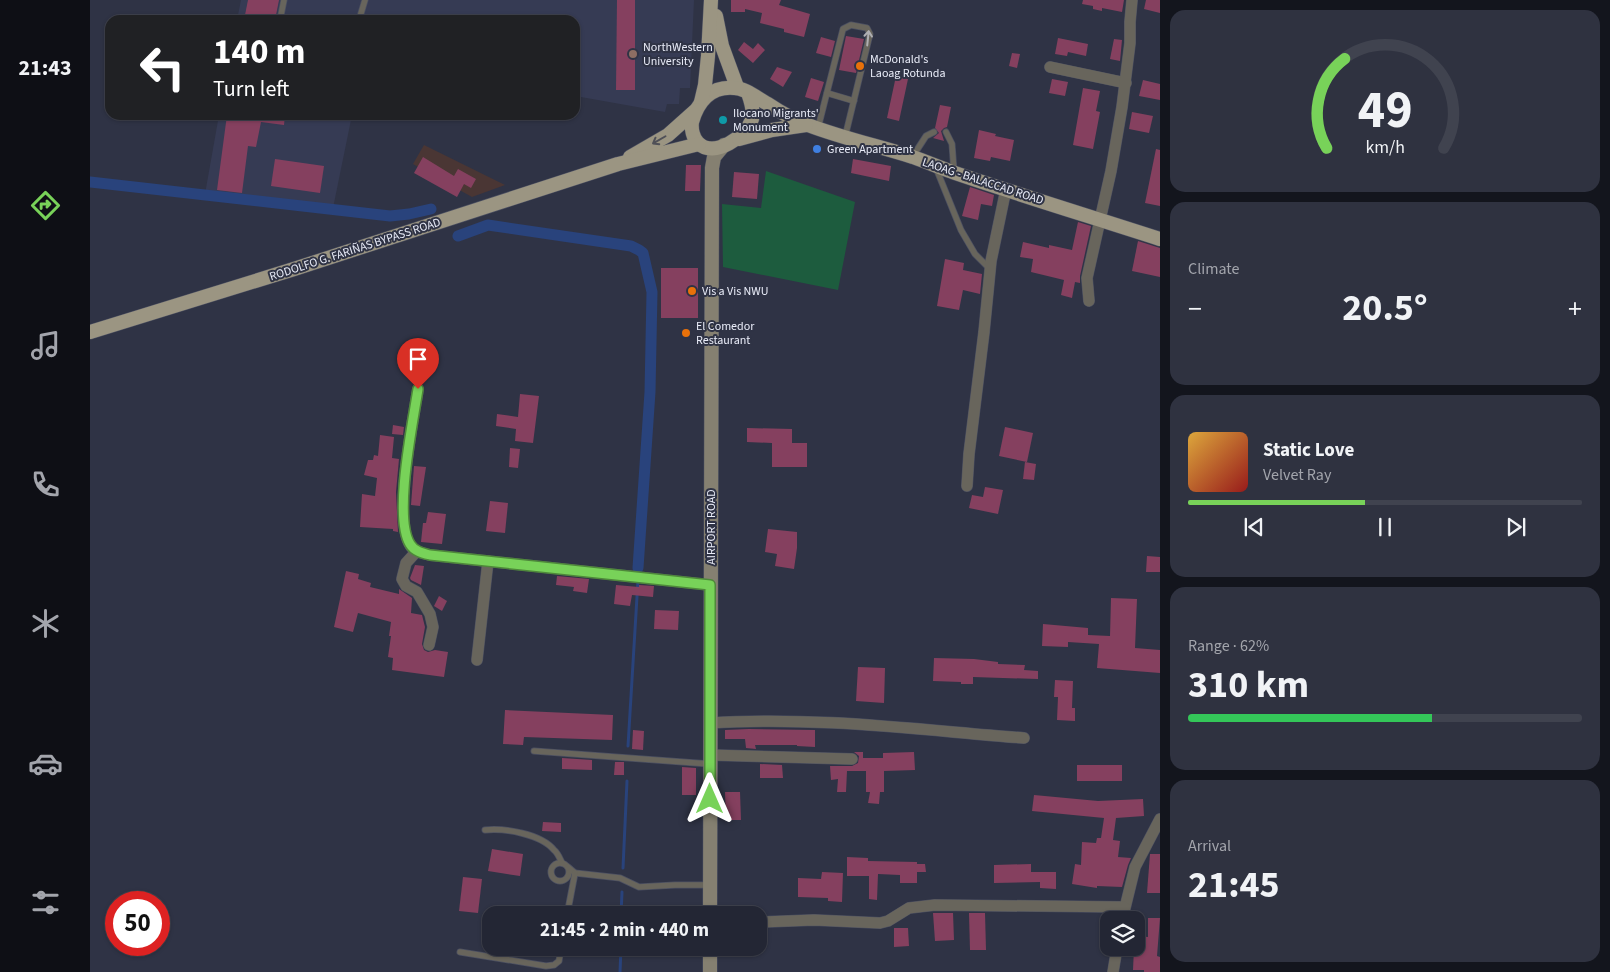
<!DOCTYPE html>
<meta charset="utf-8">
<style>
body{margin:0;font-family:"Source Sans 3",sans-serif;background:#2f3240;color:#f1f3f6;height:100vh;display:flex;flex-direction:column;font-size:19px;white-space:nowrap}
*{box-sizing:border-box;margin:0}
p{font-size:16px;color:#a3a5ac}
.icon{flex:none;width:28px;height:28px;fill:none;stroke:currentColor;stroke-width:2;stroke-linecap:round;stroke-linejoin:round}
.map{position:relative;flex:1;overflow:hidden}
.details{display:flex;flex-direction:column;gap:10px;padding:10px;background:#13151d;width:450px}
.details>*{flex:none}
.top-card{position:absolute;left:15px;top:15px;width:475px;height:105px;border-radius:15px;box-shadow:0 1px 4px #0004,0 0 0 1px #40434f;background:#202124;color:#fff;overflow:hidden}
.tools{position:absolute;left:1010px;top:911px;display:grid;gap:10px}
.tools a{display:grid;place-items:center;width:45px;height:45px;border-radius:10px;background:#232634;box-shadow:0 1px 4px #0004,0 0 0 1px #40434f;font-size:25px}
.speed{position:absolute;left:15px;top:891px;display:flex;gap:10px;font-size:25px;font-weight:700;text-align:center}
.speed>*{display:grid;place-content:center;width:65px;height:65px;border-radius:50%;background:#232634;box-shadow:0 1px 4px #0004,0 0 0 1px #40434f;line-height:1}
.speed .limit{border:8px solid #d22;background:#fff;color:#111}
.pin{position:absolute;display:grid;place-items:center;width:42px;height:42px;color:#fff;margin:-51px -21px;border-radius:50% 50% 50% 0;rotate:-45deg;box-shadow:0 0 5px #0007}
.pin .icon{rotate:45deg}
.me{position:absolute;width:55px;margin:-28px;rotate:0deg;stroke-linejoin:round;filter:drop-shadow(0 0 4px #0008)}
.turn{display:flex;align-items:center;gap:18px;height:105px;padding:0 25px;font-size:22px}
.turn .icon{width:65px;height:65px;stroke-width:2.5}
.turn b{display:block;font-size:35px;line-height:42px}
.big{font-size:38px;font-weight:700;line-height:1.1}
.details .tile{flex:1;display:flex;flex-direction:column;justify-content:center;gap:8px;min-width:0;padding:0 18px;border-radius:15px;background:#2f3240}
.details .dial{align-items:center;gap:0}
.dial svg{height:130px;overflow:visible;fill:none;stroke:#40434f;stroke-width:7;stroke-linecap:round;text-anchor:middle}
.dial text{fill:#f1f3f6;stroke:none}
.song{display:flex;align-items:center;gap:15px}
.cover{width:60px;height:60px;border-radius:8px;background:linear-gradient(135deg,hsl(40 70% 55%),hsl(0 70% 35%))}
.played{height:5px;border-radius:2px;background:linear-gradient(90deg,#78d259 45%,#40434f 45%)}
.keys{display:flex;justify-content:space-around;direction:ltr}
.heat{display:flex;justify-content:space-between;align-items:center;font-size:28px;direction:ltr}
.charge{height:8px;border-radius:4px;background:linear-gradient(90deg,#34c759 62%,#40434f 0)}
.trip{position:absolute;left:392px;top:906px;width:285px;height:50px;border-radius:15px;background:#232634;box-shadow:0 1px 4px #0004,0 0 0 1px #40434f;font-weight:700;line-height:50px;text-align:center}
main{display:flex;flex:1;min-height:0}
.tab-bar{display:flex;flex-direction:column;width:90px;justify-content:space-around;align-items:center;background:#0e0f15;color:#a3a5ac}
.tab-bar .icon{width:35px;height:35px}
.tab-bar .active{color:#78d259}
.tab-bar b{font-size:22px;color:#f1f3f6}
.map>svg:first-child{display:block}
.commercial{fill:#4a3634}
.built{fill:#363b54}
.green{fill:#1d5c3e}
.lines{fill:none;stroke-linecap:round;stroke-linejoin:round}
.stream{stroke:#29437c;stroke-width:3}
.canal{stroke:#29437c;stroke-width:11}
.building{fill:#85405f}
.service-casing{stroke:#4d5162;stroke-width:7}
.minor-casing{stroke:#4d5162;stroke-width:12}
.secondary-casing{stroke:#4d5162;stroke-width:15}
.primary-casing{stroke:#4d5162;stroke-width:15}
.service{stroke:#68655c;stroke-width:5.5}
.minor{stroke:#68655c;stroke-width:11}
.secondary{stroke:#858071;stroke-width:14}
.primary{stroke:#9b9582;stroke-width:14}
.oneway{stroke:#afafb2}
.oneway2{stroke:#4f5057}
.route-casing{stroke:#4e883a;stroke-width:12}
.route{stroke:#78d259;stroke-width:9}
.education-dot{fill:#8d6e63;stroke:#2f3345;stroke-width:2}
.food-dot{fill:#e8710a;stroke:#2f3345;stroke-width:2}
.culture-dot{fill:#0f9aa8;stroke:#2f3345;stroke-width:2}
.shop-dot{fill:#3f7fe0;stroke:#2f3345;stroke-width:2}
.labels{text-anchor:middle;stroke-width:4;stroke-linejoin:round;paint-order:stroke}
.poi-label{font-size:12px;fill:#e9ecf8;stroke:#2f3345;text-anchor:start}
.street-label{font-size:12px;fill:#e9ecf8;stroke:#2f3345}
</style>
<main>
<nav class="tab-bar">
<b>21:43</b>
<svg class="icon active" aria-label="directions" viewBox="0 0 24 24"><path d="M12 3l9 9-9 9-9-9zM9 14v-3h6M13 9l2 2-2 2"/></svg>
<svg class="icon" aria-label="music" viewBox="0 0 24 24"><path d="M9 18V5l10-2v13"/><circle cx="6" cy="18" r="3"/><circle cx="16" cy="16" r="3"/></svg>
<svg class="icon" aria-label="phone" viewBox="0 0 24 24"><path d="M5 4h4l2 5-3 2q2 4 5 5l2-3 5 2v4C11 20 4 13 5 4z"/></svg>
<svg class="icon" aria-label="climate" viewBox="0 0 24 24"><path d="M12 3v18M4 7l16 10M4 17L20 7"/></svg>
<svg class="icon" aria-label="car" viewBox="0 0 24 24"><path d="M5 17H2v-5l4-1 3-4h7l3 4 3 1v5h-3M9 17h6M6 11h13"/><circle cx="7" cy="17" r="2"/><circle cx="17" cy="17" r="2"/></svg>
<svg class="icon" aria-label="filters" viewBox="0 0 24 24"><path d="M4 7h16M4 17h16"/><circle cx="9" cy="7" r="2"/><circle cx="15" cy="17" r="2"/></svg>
</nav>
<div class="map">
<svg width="1070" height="972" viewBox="0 0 1070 972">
<rect width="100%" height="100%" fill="#2f3345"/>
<path class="commercial" d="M334,145l81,40 -33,12 -59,-33z"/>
<g class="built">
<path d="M151,0h453l-4,88h-10l-1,16h-12l-2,8 -84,-15 -3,10 -3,-1v-86h-338z"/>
<path d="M129,115h133l-19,93 -128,-14z"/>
</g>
<path class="green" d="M676,171l89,31 -17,88 -115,-23 -1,-63 39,4z"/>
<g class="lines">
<g class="stream">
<path d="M538,746l10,-166"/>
<path d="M533,868l4,-87"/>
<path d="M531,915l1,-23"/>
<path d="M530,972l1,-24"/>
</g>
<g class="canal">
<path d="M0,182l300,34 19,-2 22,-5"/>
<path d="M368,236l30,-11 143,21 8,4 4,3 9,39 -2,100 -12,176"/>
</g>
</g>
<g class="building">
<path d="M158,0h31l-4,20h-31z"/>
<path d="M527,0h18v90h-19z"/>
<path d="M641,0h50l-2,5 31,9 -6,23 -20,-5v-3l-24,-6 2,-10 -17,-4v3h-14z"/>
<path d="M993,0h41l-2,12 -20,-4v3l-9,-2v-3l-11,-2z"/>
<path d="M1056,0h14v13l-16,-4z"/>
<path d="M756,36l18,3 -8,34 -17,-3z"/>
<path d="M731,37l14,4 -4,16 -15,-4z"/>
<path d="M968,38l30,6 -2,12 -18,-4 -1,4 -12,-2z"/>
<path d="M1024,39l8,1 -2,21 -10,-2z"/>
<path d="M654,42l9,7 5,-6 7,7 -12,13 -15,-13z"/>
<path d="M922,53l8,1 -3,14 -8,-2z"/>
<path d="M687,67l15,5 -9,15 -13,-8z"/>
<path d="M806,76l12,3 -9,42 -12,-3z"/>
<path d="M721,78l13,4 -6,19 -13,-4z"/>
<path d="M962,79l16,3 -3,14 -16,-3z"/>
<path d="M1053,80l17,4v16l-21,-4z"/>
<path d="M993,88l17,3 -4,20 4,1 -7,37 -20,-4z"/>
<path d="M850,105l11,2 -4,20 -3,1 -3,3 3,10 -11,-3 6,-5 -4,-5z"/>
<path d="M1042,112l21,4 -4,17 -20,-4z"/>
<path d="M137,115h58l-1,10 -23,-3 -5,25 -8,-1 -6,47 -25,-3z"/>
<path d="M889,130l17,4 -1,2 19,4 -4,21 -19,-4 -1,4 -16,-3z"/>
<path d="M1066,149l4,1v56l-15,-3z"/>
<path d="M333,157l31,19 4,-7 18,10 -5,9 -7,-4 -7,13 -43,-24z"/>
<path d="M185,159l49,7 -4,27 -49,-7z"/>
<path d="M763,159l38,7 -2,15 -38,-8z"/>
<path d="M596,165h15l-1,26h-15z"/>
<path d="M644,172l25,2 -2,25 -25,-2z"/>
<path d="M880,187l24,8 -2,11 -11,-2 -3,16 -16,-4z"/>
<path d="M988,222l13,4 -11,50v7l-5,-1 -3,16 -11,-3 3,-15 -33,-8 2,-13 -13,-2 3,-15 26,6v-3l23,5z"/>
<path d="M1048,241l22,7v29l-28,-6z"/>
<path d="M855,259l19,4 -1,7 19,4 -2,20 -17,-4 -4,20 -22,-4z"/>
<rect x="571" y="268" width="37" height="50"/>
<path d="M430,394l19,2 -6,47 -18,-2 1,-12 -20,-3 1,-12 21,3z"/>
<path d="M303,425l11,2 -1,8 -11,-1z"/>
<path d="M915,427l28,6 -6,29 -28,-6z"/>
<path d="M657,428l45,1v14h15v24h-35v-24l-25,-1z"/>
<path d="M290,435l14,2 -2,21 7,1 -3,33 2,40 -5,-1v-2l-33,-2 2,-33 13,2 2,-18 -13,-3 4,-15h5l1,-5 4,1z"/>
<path d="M420,448l10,1 -2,19 -9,-1z"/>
<path d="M935,462l11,2 -2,16 -11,-1z"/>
<path d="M324,466l12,1 -6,39 -9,-1z"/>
<path d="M895,487l18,3 -5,24 -29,-6 3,-13 11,2z"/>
<path d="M400,501l18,2 -3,30 -19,-2z"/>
<path d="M338,512l18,2 -4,30 -21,-2 2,-19h3z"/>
<path d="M678,529l29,3v16l-3,21 -19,-3 2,-12 -12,-2z"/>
<path d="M1057,556l13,1v15h-14z"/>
<path d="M325,565l9,1 -3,19 -10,-5 -1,-2z"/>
<path d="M256,571l13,3 -1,5 13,4 -1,4 29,7v-5l13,9 -1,15 11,2 3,12 -3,17 2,6 4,2 7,-2 13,2 -4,25 -52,-7 1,-12 -5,-1 3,-21h-2l2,-14 -33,-9 -5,19 -19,-5z"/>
<path d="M467,576l32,3 -2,14 -14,-2 1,-4 -18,-2z"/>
<path d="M526,585l23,2v-2l15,1 -1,11 -21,-2 -2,11 -16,-2z"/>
<path d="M349,596l8,5 -5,10 -8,-5z"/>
<path d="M1021,598l26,1 -2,49 25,2v23l-63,-5 2,-24 -31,-2v5l-26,-1 1,-22 45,4v7l22,1z"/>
<path d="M565,610l24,1 -1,19 -24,-1z"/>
<path d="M844,658l40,1 24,3v2l27,1 -1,5 14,1v8l-65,-2v7h-12v-2l-28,-1z"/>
<path d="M768,667l27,1 -1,35 -28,-2z"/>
<path d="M965,680l18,1 -1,27h3v13l-18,-1 1,-23h-4z"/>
<path d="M415,710l108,5 -1,25 -88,-3 -1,8 -20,-1z"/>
<path d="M659,729l66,1v17l-18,-1v-1h-42l1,4 -10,-1 -1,-9h-20v-9z"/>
<path d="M543,730l11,1 -1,19 -11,-1z"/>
<path d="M764,752h9v6h20v-5l31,-1 1,18 -31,1v21h-4l-1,12 -11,-1 2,-11h-4v-21h-19l-1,21h-9l1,-13 -7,1 -1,-14h22l6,-3 1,-7z"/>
<path d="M472,758l30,2v10l-30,-1z"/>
<path d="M525,762h9v13h-10z"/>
<path d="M670,764l22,1 1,13h-23z"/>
<rect x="987" y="765" width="45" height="16"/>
<path d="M592,767l14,1v27h-14z"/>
<path d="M635,792h15l1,28h-15z"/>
<path d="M944,795l64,6 45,-2 1,17 -28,2 -3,22 7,1 -2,16 13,1 -3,7 -6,22 -25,-1v2l-25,-4 3,-20 6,1 1,-23 14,1 1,-5h4l3,-20 -72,-7z"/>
<path d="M453,822l18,1v9l-19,-1z"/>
<path d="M402,849l31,5 -3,22 -32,-5z"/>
<path d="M1060,854h10v39h-13z"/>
<path d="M757,857l21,1v3l49,1v2h8l1,8h-9v11h-17v-8l-22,-1 -1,26 -8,-1v-23h-22z"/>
<path d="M941,864v8h25v17l-16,-1v-6l-46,1v-18z"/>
<path d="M732,872l21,1 -1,29 -14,-1v-3l-30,-1v-19l23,1z"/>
<path d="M373,877l19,2 -4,34 -19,-2z"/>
<path d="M843,913h20l1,27 -19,1z"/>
<path d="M879,913h16l1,37h-16z"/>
<path d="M1058,918h12l-3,38 3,1v15h-16v-2h-11l1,-22h2v-12l12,1z"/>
<path d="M804,928h14l1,18 -15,1z"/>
</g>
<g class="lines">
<defs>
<g id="service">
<path d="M190,20l4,-20"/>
<path d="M269,20l6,-20"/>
<path d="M737,93l27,8"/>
<path d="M728,128l25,-99 8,-4 16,3 3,6 -25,103"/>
<path d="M856,132l6,12 2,28"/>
<path d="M823,156l13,-20 8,-4"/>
<path d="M846,168l25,62 14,24 15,15"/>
<path d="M444,751l176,13"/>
<path d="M395,830c20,-2 56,4 69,20 4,3 6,9 8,13"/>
<circle cx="470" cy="872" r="9"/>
<path d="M478,867l7,6 45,5 19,9 36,-2h35"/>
<path d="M477,915l8,-42"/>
<path d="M370,952l86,14 8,-1 5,-4 2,-13"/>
</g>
<g id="minor">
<path d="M960,67l76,16"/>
<path d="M999,301l-2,-23 24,-107 11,-64 8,-64v-21l2,-22"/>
<path d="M328,389c-5,33 -25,128 -8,156 4,7 12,8 20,10l281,30"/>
<path d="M877,486l2,-32 15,-122 7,-71 15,-72"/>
<path d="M327,551l-11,12 -4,16 4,7 11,6 13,22 3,13 -4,18"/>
<path d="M387,660l11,-99"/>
<path d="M620,723c104,-7 210,7 314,15"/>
<path d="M620,755l142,4"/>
<path d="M1032,920l13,-53 25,-48"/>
<path d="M669,922l55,-2 66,3 8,-2 21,-13 26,-3 189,2"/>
<path d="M1023,972l4,-24"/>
</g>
<g id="secondary">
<path d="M620,915l2,-747 2,-11 10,-12"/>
<path d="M620,972v-24"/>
</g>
<g id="primary">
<path d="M626,16l6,30 15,41"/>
<path d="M658,93c3,8 6,17 4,26 -5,17 -38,40 -54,24 -5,-5 -7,-14 -6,-21 6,-21 19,-36 42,-34 12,0 24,11 34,16 12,8 26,16 40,21 34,13 70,21 105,32 14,5 28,11 42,16 68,23 137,44 205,66"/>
<path d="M611,102l4,-17 3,-29 3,-56"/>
<path d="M649,139l33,-9 34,-5"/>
<path d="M540,157l38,-22 28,-25"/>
<path d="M0,332l204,-63 324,-105 81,-20"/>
</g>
</defs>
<use href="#service" class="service-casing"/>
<use href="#minor" class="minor-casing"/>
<use href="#secondary" class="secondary-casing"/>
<use href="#primary" class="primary-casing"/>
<use href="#service" class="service"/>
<use href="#minor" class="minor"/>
<use href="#secondary" class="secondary"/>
<use href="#primary" class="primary"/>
</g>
<defs><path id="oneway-shaft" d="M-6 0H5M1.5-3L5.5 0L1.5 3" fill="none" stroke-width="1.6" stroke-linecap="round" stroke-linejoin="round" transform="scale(1.25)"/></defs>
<use class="oneway" href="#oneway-shaft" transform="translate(778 38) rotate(-84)"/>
<use class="oneway2" href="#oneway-shaft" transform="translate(569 140) rotate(150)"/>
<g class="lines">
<defs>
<path id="route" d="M328,389c-5,33 -25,128 -8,155 4,7 12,9 20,11l280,30v214"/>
</defs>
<use href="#route" class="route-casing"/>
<use href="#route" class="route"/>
</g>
<circle class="education-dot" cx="543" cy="54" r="5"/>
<g class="food-dot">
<circle cx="770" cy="66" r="5"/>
<circle cx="602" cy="291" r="5"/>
<circle cx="596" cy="333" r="5"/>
</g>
<circle class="culture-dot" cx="633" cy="120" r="5"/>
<circle class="shop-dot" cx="727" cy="149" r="5"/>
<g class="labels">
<g class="poi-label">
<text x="553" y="51">NorthWestern<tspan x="553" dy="14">University</tspan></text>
<text x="780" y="63">McDonald's<tspan x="780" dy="14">Laoag Rotunda</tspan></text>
<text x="643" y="117">Ilocano Migrants'<tspan x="643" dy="14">Monument</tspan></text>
<text x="737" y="153">Green Apartment</text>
<text x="612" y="295">Vis a Vis NWU</text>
<text x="606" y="330">El Comedor<tspan x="606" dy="14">Restaurant</tspan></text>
</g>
<g class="street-label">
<text transform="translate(893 181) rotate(18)" y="4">LAOAG - BALACCAD ROAD</text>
<text transform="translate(265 249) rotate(-18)" y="4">RODOLFO G. FARIÑAS BYPASS ROAD</text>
<text transform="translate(621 527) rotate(-90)" y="4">AIRPORT ROAD</text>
</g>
</g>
</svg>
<div class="tools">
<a><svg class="icon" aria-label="layers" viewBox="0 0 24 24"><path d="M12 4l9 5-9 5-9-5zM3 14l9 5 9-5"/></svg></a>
</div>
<div class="speed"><div class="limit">50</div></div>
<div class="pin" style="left:328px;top:389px;background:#d93025"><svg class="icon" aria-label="arrive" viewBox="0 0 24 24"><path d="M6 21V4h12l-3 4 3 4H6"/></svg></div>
<svg class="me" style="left:620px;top:799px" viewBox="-20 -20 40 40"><path d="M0-17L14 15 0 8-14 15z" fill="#78d259" stroke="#fff" stroke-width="4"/></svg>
<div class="trip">21:45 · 2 min · 440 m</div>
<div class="top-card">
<div class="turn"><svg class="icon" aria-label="left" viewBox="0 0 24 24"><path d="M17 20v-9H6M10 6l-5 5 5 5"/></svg><div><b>140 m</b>Turn left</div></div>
</div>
</div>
<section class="details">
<div class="tile dial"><svg viewBox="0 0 100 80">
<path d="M14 69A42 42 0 1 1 86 69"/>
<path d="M14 69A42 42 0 0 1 25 14" stroke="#78d259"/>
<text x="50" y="56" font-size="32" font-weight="700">49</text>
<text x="50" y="72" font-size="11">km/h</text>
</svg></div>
<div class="tile"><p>Climate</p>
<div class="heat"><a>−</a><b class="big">20.5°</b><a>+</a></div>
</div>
<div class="tile">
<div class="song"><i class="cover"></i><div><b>Static Love</b><p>Velvet Ray</p></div></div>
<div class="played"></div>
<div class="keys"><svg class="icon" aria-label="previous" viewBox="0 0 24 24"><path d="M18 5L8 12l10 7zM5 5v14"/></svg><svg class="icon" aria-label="pause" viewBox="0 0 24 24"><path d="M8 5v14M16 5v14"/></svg><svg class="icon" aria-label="next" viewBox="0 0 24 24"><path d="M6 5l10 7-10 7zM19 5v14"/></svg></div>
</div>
<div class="tile"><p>Range · 62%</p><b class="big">310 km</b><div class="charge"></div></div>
<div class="tile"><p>Arrival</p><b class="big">21:45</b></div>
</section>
</main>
